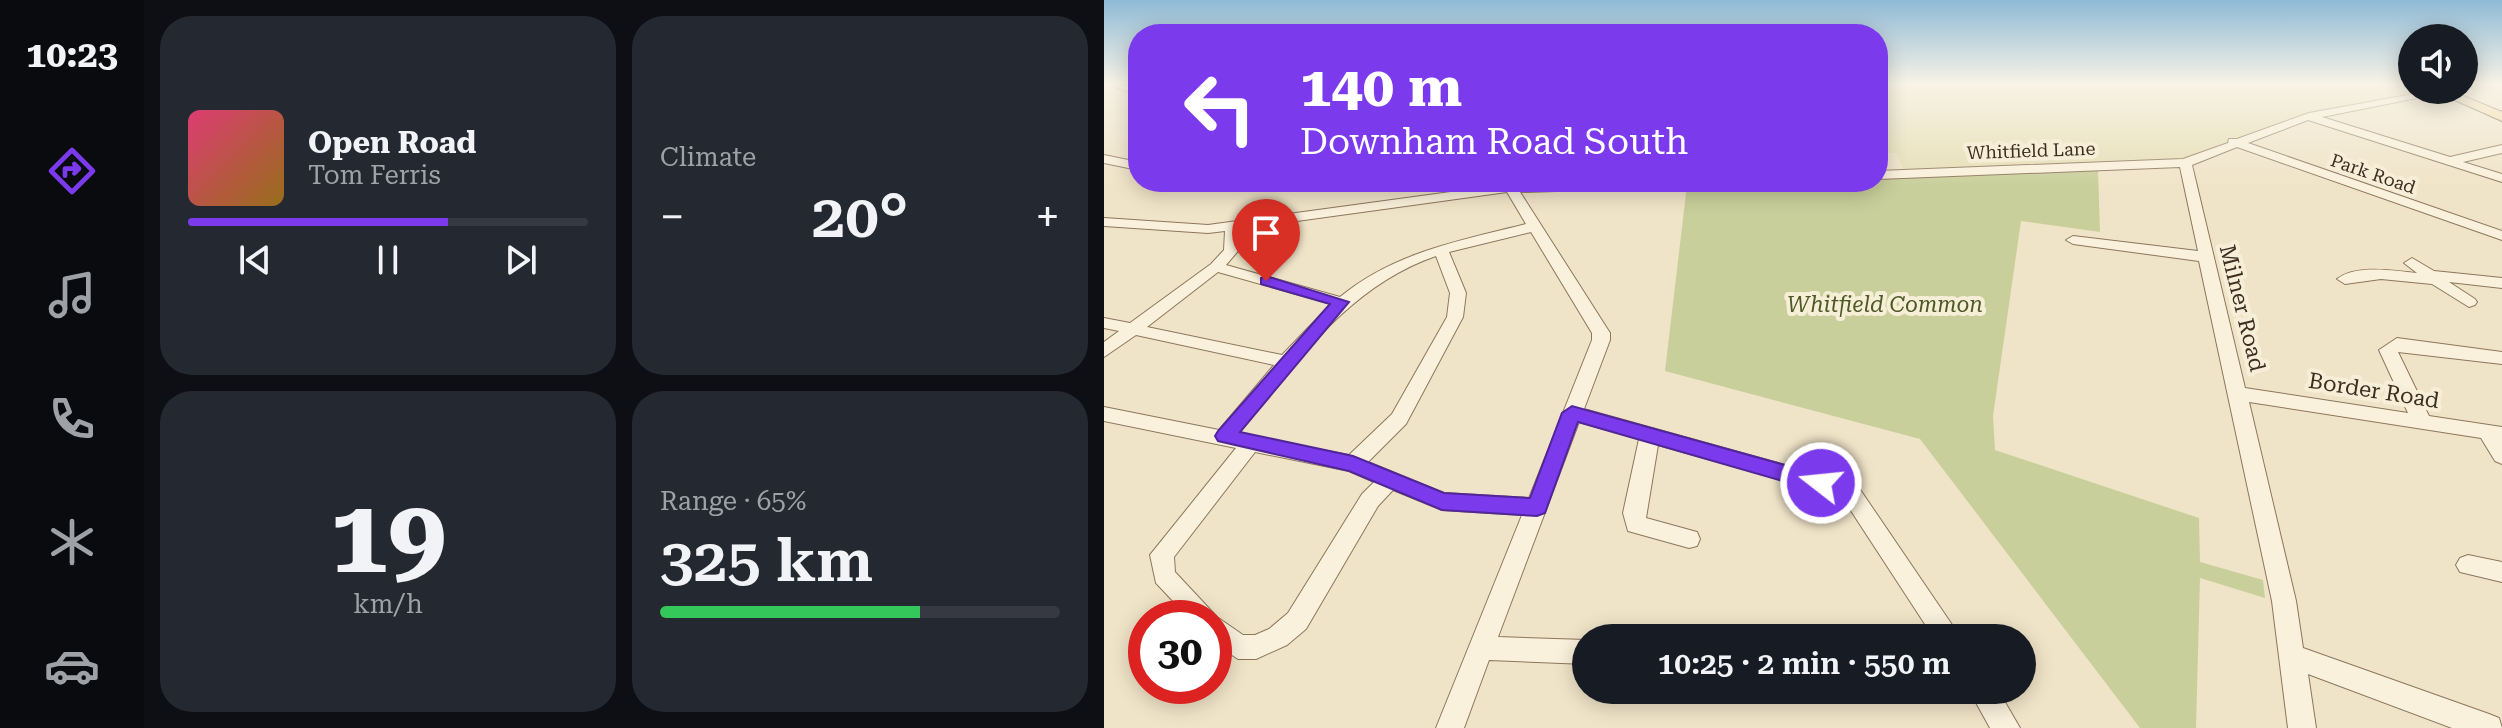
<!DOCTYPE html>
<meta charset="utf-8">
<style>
body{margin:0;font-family:"Roboto Serif",serif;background:#242831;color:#f1f3f6;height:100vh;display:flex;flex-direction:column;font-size:30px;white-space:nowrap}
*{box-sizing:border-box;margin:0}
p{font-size:26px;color:#9ea1a6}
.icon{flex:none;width:44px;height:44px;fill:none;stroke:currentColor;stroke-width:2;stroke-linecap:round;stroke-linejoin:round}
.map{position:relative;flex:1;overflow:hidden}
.side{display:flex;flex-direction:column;gap:16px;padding:16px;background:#0d0f14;width:960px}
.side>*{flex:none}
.top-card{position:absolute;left:24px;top:24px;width:760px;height:168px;border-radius:32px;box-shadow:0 4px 20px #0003;background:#7c3aed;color:#fff;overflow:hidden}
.buttons{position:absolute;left:1294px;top:24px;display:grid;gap:16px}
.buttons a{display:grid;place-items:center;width:80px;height:80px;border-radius:50%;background:#171b24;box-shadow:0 4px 20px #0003;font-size:40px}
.speed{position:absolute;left:24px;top:600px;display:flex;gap:16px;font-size:40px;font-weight:700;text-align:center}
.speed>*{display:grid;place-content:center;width:104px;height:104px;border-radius:50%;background:#171b24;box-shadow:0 4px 20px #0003;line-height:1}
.speed .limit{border:12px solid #d22;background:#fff;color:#111}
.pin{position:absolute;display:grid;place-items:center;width:68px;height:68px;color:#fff;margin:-82px -34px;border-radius:50% 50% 50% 0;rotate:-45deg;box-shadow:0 0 8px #0007}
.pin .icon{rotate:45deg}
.me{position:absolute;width:88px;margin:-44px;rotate:286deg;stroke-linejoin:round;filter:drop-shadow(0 0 6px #0008)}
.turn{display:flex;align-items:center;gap:28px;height:168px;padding:0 40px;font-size:36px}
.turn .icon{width:104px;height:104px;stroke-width:2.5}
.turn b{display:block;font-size:56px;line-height:68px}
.big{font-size:60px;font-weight:600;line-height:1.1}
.side .card{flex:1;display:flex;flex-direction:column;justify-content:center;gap:12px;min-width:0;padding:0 28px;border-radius:32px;background:#242831}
.side .dial{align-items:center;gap:0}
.dial b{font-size:104px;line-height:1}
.song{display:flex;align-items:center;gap:24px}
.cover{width:96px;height:96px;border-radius:12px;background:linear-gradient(135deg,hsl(340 70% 55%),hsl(40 70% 35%))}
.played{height:8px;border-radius:4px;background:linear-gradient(90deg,#7c3aed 65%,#363941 65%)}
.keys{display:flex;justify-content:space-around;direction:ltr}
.heat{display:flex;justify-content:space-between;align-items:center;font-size:44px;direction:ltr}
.charge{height:12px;border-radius:6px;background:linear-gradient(90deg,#34c759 65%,#363941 0)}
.side .tiles{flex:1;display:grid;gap:16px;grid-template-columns:repeat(2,1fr)}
.trip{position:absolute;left:468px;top:624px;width:464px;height:80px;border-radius:40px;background:#171b24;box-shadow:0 4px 20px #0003;font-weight:600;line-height:80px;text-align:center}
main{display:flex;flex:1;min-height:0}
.tabs{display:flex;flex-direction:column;width:144px;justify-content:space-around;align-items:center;background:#090b0e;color:#9ea1a6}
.tabs .icon{width:56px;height:56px}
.tabs .active{color:#7c3aed}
.tabs b{font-size:36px;color:#f1f3f6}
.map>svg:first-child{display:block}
.farmland{fill:#e6deb5}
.green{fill:#c9cf9b}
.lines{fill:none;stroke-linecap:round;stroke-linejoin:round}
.minor-casing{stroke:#8d765c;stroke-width:2}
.major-casing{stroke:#5b4430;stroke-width:2}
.minor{fill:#faf1dc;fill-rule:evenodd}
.major{fill:#f3d9a0;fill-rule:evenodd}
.route{fill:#7c3aed;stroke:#51269a;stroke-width:2}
.labels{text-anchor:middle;stroke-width:8;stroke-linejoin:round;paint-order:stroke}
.far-street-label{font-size:18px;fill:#3d2e20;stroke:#f7eed8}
.park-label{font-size:22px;font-style:italic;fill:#4d5a26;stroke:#f7eed8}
.street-label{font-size:22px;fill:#3d2e20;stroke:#f7eed8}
</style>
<main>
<nav class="tabs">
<b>10:23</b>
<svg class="icon active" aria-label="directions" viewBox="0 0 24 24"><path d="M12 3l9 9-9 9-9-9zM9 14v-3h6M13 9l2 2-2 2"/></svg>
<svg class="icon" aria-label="music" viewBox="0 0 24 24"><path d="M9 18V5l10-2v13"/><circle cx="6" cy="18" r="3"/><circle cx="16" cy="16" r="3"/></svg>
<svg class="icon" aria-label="phone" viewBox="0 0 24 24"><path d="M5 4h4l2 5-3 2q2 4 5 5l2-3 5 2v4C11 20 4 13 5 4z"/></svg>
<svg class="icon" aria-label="climate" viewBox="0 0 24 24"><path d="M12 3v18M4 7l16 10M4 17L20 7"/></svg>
<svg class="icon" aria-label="car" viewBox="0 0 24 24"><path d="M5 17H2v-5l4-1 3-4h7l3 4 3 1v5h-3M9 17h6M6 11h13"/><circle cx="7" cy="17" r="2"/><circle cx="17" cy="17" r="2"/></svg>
</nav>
<section class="side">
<div class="tiles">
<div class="card">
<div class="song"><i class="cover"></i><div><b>Open Road</b><p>Tom Ferris</p></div></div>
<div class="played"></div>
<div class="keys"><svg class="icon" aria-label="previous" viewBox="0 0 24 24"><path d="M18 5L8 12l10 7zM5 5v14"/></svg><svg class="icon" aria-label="pause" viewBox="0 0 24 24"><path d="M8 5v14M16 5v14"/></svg><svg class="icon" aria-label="next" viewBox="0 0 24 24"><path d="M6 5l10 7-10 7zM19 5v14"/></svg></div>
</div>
<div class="card"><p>Climate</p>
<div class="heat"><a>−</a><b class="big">20°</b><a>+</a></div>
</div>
<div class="card dial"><b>19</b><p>km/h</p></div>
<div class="card"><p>Range · 65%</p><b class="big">325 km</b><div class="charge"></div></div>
</div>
</section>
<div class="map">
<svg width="1398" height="728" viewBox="0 0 1398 728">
<rect width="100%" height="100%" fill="#f0e4c8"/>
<path class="farmland" d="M774,84h534v6h21l-120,22 -137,49 -271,11 -9,-19h-18z"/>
<path class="green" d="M994,169l2,63 -79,-11 -28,195 2,34 204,68 1,44 63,18 2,18 -65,-20 -4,150h-56l-220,-289 -255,-68 22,-186 191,-3v-4z"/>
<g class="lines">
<defs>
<g id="minor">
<path d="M7,84l27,4v6l-26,-8z"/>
<path d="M1331,90l12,2 -125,25 128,40 52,-12v8l-39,9 39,12v8l-194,-62 -60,23 254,88v9l-265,-93 -45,18 53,223 163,25 -29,-63 18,-12 105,14v12l-104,-12 31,64 73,11v37l-7,-3 -14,-23 -232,-36 47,199 7,47 186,66 10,4 3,10h-50l-144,-54 8,54h-28l-16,-127 -73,-340 -126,-17 -7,-4 7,-4 125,15 -18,-84 -302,12v-8l305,-12 45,-16 1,-4h8l72,-26z"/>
<path d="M0,155l34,7v8l-34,-7z"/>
<path d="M396,182h226l-7,4 -199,6 90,141v7l-26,69 273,76 104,153h-27l-92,-141 -184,-52 -12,73 51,14 3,7 -3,7 -8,2 -61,-17 -5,-18 16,-74 -60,-17 -81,215 88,3v24l-97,-4 -25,68h-28l86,-213 -80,-5 -49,-20 -15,16 -72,123 -19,16 -31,14h-18l-24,-16v-25h-25l-33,-35 -6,-28 86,-107 -132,-27v-14l115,23 55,-65 -138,-30 -32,22v-15l15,-11 -15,-3v-10l26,5 81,-59 13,-14 1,-19 -17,2 -104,-7v-8l104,7 294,-40zM403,192l19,32c-67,17 -131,28 -186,73l-114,-32 12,-14 1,-22zM427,232l61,101v7l-63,158 -85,-5 -76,-31 38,-38 57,-107 3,-24 -17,-41zM332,256l14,37 -3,24 -55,97 -43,41 -111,-21c58,-70 108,-147 198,-178zM114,272l113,32 -49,51 -135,-28zM151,452l94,19 25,11 -12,12 -74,119 -19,16 -14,6h-12l-26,-18 -42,-45 -1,-15z"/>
<path d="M1308,258l22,13 68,7v10l-53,-6 26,17 2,3 -2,3 -6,2 -37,-23 -51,-5 -36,5 -8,-5c19,-15 57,-8 80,-6l-13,-10z"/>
<path d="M1364,555l34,7v20l-42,-10 -4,-7 4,-7z"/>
<path d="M865,690h29l22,38h-30z"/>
</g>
<path id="major" d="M1328,90h17l53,22v9z"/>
</defs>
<use href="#minor" class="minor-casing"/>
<use href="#major" class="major-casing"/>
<use href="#minor" class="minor"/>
<use href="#major" class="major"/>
</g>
<linearGradient id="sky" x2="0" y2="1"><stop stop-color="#8fbad6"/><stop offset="0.45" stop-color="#f8f3e6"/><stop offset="1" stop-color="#f8f3e6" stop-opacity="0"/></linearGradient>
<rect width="1398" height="186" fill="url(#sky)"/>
<path class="route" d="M162,276l83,26 -109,130 113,24 91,37 86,5 32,-85 10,-7 249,69 11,8 -11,9 -243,-70 -33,91 -8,3 -95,-6 -93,-39 -131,-30 -3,-5 3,-5 112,-127 -69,-20v-6z"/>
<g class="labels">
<g class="far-street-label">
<text transform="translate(927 151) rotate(-2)" y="6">Whitfield Lane</text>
<text transform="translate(1269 174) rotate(19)" y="6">Park Road</text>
</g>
<g class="park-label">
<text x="781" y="312">Whitfield Common</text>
</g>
<g class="street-label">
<text transform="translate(1139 308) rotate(76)" y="8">Milner Road</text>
<text transform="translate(1270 390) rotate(9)" y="8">Border Road</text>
</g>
</g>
</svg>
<div class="buttons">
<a><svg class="icon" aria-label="sound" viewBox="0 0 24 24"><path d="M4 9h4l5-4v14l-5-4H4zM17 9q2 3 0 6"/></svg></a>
</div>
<div class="speed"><div class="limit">30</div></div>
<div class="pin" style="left:162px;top:281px;background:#d93025"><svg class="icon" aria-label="arrive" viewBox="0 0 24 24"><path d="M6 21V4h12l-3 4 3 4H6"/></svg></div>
<svg class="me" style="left:717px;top:483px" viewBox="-20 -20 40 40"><circle r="17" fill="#7c3aed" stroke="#fff" stroke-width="3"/><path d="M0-11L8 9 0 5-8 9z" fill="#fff"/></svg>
<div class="trip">10:25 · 2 min · 550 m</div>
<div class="top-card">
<div class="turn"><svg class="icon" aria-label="left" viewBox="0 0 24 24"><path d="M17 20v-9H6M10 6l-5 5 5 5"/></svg><div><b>140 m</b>Downham Road South</div></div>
</div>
</div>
</main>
